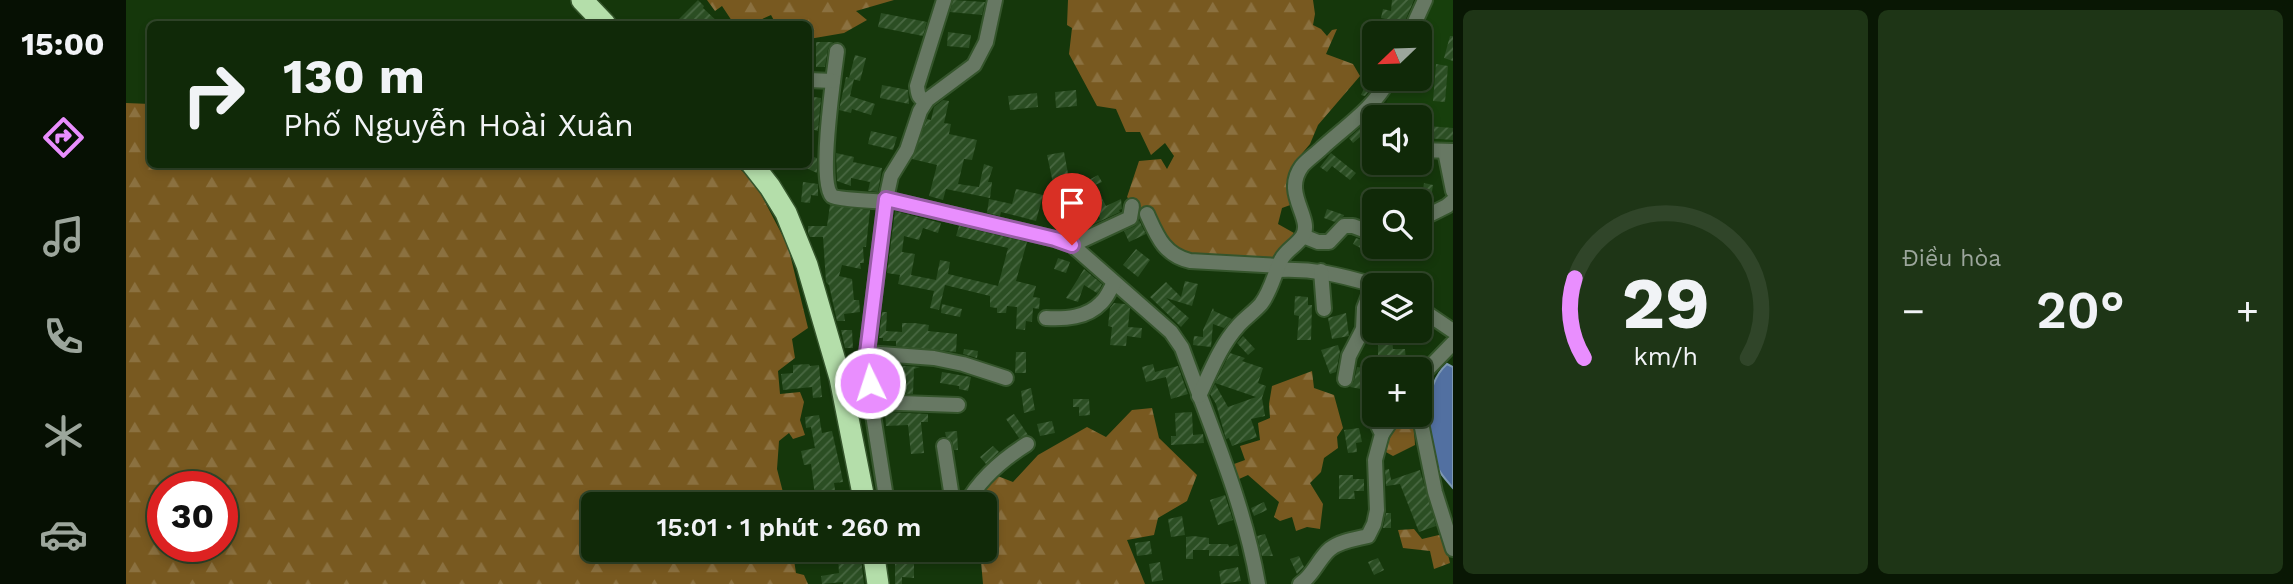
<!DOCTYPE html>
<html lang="vi">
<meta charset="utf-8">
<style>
body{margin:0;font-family:"Work Sans",sans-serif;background:#1e3516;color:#f1f3f6;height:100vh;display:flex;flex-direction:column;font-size:26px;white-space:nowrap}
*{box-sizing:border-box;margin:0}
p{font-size:23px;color:#9ca69c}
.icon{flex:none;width:38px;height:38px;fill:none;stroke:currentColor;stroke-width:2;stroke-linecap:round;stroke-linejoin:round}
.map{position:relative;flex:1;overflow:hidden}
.details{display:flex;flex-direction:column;gap:10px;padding:10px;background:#091704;width:840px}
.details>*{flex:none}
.hud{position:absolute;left:21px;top:21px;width:665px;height:147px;border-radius:10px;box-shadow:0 4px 10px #0003,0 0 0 2px #304529;background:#102908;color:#f1f3f6;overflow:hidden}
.needle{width:46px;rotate:247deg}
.controls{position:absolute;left:1236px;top:21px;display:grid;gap:14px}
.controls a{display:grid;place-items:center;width:70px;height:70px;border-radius:10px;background:#102908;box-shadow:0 4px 10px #0003,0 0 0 2px #304529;font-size:35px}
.speed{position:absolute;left:21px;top:471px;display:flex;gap:14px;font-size:35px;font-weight:700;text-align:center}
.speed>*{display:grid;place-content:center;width:91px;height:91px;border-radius:50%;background:#102908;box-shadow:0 4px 10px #0003,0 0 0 2px #304529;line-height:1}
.speed .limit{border:10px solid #d22;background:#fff;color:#111}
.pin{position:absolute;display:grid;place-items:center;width:60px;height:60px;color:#fff;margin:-72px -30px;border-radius:50% 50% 50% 0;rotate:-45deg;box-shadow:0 0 7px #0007}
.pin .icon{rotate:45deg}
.me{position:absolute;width:77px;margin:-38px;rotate:356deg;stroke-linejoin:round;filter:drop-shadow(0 0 5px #0008)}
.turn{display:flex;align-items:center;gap:24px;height:147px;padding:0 21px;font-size:32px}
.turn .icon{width:91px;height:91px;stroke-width:2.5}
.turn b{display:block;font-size:49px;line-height:60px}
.big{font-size:52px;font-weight:600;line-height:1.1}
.details .card{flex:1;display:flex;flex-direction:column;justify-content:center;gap:10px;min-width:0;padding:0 24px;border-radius:10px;background:#1e3516}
.details .dial{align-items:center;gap:0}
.dial svg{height:182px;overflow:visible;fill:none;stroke:#304529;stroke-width:7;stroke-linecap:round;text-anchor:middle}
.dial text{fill:#f1f3f6;stroke:none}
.heat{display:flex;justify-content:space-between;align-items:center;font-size:38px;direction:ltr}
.details .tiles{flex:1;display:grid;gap:10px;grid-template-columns:repeat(2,1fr)}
.trip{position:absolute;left:455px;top:492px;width:416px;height:70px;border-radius:10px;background:#102908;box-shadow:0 4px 10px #0003,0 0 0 2px #304529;font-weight:600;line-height:70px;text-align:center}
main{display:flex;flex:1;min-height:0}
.tabs{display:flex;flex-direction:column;width:126px;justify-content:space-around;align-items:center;background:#061003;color:#9ca69c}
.tabs .icon{width:49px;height:49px}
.tabs .current{color:#e98efe}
.tabs b{font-size:32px;color:#f1f3f6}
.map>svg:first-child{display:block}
.built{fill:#173f0c}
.forest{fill:url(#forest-firs);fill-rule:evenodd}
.water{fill:#5270a1;stroke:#7d98b3;stroke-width:2}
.building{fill:url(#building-hatch)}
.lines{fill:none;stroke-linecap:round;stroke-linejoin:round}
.minor-casing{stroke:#35552c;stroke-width:18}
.highway-casing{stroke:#35552c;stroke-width:24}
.minor{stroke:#677863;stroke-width:14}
.highway{stroke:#b4deaa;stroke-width:21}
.route-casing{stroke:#975ca5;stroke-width:18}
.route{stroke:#e98efe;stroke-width:12}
</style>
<main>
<nav class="tabs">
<b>15:00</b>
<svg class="icon current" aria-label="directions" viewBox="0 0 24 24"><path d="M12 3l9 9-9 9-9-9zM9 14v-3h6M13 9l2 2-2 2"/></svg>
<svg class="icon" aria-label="music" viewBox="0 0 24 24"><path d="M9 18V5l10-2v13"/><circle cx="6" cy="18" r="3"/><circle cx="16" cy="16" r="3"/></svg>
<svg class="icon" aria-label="phone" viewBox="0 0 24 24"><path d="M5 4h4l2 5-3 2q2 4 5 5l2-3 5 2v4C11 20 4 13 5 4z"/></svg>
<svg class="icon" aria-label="climate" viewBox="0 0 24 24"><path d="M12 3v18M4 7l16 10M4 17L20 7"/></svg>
<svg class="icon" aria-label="car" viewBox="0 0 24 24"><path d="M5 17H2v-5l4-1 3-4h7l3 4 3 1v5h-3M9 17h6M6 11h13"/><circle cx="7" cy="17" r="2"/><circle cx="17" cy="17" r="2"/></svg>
</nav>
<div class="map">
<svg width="1327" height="584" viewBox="0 0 1327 584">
<defs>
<pattern id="forest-firs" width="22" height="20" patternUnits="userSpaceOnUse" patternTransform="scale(1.75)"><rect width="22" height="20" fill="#785920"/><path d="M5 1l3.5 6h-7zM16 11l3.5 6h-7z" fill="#8b7140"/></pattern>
<pattern id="building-hatch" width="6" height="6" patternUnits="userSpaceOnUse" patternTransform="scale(1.75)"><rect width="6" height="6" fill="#2b4e23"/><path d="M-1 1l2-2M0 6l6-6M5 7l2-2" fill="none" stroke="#496842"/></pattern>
</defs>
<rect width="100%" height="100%" fill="#15370b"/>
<path class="built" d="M1307,0h20v149l-34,-1v-31h-36l6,-24 7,-14h23l-1,-46z"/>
<g class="forest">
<path d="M581,0h187l-38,11 11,9 -23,13 -35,6 -1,-15h-32l-5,-9 -20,9h-17l-12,-18 -7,5z"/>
<path d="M942,0h245l2,14 -2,11 8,4 6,7 5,-6 5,-1 -11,25 27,10 7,12 -42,49 -8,19 -16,19 -8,22 7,19 -11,4 -4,16 16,9 -20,28 -87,-4 -19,-15 -17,-34 -11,3 -13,-14 12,-36 22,-2 6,10 7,-13 -9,-13 -14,12 -11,-23h-14l-10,-23 -19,-3 -28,-52 3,-26 -5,-3z"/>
<path d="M0,103l24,1v60l585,1 19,16 34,65 20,82 -16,11 3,19 -17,13 2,23 20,-2 4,10 -4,18 5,15 -12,4 -4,-6 -10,8 -2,28 9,35h-193v46h226l2,7 -27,3 2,13 8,2 4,9h-682zM37,486h59v60h-59z"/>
<path d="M1186,371l2,17 20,7 9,33 -6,9 1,11 -14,10 -3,14 -11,11 13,21 -3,25 -13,-2 -11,4 -4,-14 -12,4 -6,-4 5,-15 -31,-27 -9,4 -5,-15 11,-4 -5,-14 20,-6 -2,-17 12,-5 -1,-14 3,-18z"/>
<path d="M1026,408l7,30 38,37 -10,26 -29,17 -4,17 -27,5 18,44h-162l-3,-34h5v-34l2,-2 -2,-2v-8h-10l-4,-4 24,-25 18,7 25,-27 49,-28 19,10 26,-27z"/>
<path d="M1274,415h13l2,30 -22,11 -9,-5 2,-20z"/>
<path d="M1288,529l8,10 21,-5 7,29 -16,6 -4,-18 -27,-3 -5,-18z"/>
</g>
<path class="water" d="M1321,364l6,3v121c-5,-6 -11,-12 -14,-18 -15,-29 -17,-84 8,-106z"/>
<g class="building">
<path d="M572,0l6,6 -1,2 17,16h-46z"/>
<path d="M827,0l32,2 -3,13 -32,-3z"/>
<path d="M1266,0h22l-14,33h-13l3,-13 -9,-2 2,-9 8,2z"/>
<path d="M755,13l46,9 -4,14 -45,-9z"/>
<path d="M822,32l23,3 -2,13 -22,-2z"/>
<path d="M1324,36h3v25l-9,-3z"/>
<path d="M690,42h17l-5,7 -3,18h-9z"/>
<path d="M729,55l11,3 -6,23 -11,-3z"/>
<path d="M1310,64l12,2 -3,36 -12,-1z"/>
<path d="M1248,66v19l-9,11 -4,-1z"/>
<path d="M720,77l8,2 -4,17 25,8 -4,11 -19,-6 -1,4 -12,-3z"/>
<path d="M756,85l26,5 1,14 -29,-6z"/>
<path d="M950,90l1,16 -21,2 -1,-16z"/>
<path d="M911,93l1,14 -28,3 -2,-14z"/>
<path d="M688,97l7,1 -3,33 -10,-3v-13l5,2z"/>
<path d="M817,100l6,1 -5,22 7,1 -2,10 28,6 -5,20 -8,-1 -6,25 21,3 5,-23 9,3 -5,15h4l-2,16 -44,-9 -3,11 -14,-4 8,-31 -25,-6 15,-40 4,1 3,-13z"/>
<path d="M1246,117l2,12 -5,-5 -4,4 2,3 -14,12 -4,-5z"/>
<path d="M1293,117l11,2 -2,7 25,2v12l-27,-2v3l-7,-1z"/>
<path d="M745,131l26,6 -4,13 -25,-6z"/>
<path d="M938,152l5,27 -16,4 -6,-28z"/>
<path d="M710,153l18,4 -1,5 29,6 -4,24 -10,-1 2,-9 -19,-4v8l-14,-5z"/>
<path d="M1205,153l25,20 -6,7 -18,-14 -5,6 -7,-5z"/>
<path d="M684,156l7,2v15l-11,-5z"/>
<path d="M1271,163h25v8l-12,1 -14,-3z"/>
<path d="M972,175l4,7 -7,3 11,21 15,-7 1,10 -3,1 1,2 -41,19 -1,-1 22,-11 -7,-19 -10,5 -9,-17z"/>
<path d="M677,182l15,2v12l-7,-1 -1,8 -9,-1z"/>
<path d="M1298,183l9,2 -2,13 -9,-2z"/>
<path d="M890,189l27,6 -7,26 -35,-9 -1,4 -13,-3 2,-14 23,5z"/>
<path d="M704,205l40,5 -4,37h-3l1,16h-4l1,6 -19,-4 -3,11 13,3 2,21h5l1,12 -16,2 1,7h-8l-8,-36 -3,-3 -3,-45h-13l-2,-4v-7h19z"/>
<path d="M1201,209l17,6v1l-9,6 -11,-4z"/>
<path d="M769,211l46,12 -3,10 -15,-5 -4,12 -15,-4 -2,16 13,2 -4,21 25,5 4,-20 10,2 -2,12 50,12 10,-38 -52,-12 3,-10 68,16 -11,39 20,5 -3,11 7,1 -1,11 -6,-1 -1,14 -6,-1 -1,9 -9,-1 1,-22 -10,-1 -1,7h-9v-5l-7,-1v-11l-45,-11 -6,25 -9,-2 4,-17 -36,-7 2,-9 -13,-2z"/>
<path d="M1013,220l7,14 -17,8 -5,-11 11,-5z"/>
<path d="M1230,238l18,6 -4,9 -17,-9z"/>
<path d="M1281,247h13l-1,8 -12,-1z"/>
<path d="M1010,249l14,11 -12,17 -15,-12z"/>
<path d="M932,258l12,4 -4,11 -12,-4z"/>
<path d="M958,269l18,15 -3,7 -2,2 -13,-8 -6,17 -12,-4z"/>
<path d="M1059,281l13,3 -6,22 -26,-8 23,20 -8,9 -31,-30 16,-15 15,15z"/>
<path d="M1169,296l13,1v8h4l-1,35h-14l2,-24 -5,-1z"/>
<path d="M988,303l11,1 5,4 -2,19 14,1 -1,10 -14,-2 -1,10 -16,-1 2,-18 -4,-1 2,-18z"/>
<path d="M816,304l20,5 -2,8 -19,-4z"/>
<path d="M1087,308l1,3 18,8 -8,9 -11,-4 -2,23 -18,-2 1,-9 9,1v-7z"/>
<path d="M756,312h5l-1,19 16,1v-9h12l15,2 -1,6 29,3 -1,18 -60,-6v-5h-13v-3h-4z"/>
<path d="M1220,313l3,23 -17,3 -4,-21z"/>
<path d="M715,330h11l1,18h-8z"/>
<path d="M1117,336l12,13 -7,6 -11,-12z"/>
<path d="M1252,337h14l1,12h12l1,11h-8v9h-20z"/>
<path d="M1212,345l2,7 -4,20 -6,2 -9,-24z"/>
<path d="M838,349l14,2 -1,7 -14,-4z"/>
<path d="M890,352h10v21h-11z"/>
<path d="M1104,353l15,5 -3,3 21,7 -5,15 8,3 -4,12 3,18 -14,3 6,18 -25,9 -3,-8 -3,1 -10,-35 -6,-10 5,-10 13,23 28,-10 -41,-14z"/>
<path d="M683,364l1,2 9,-1 3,32 -9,1 -1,-11 -29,3 -2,-16 12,-1v-8z"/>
<path d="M755,364l39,3 -6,2 -1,25 -33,-1 -2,-18h3z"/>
<path d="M1027,364l2,8 23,-6 10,28 -17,5 -5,-22 -20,5 -4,-15z"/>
<path d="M1231,367l8,1 -4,21 -11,-2 4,-6z"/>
<path d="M816,372l29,5 -3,14 -9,-2v-3l-19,-3z"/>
<path d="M905,388l4,22 -11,3 -3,-22z"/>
<path d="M947,399h16l1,16 -11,1v-9h-6z"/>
<path d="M759,412l43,2v8h-7l3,31 -13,1 -3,-29 -22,1z"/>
<path d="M1066,412l1,23 10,-1 1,9 -33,2v-9h5l-1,-23z"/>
<path d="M888,414l14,21 -9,3 -13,-19z"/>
<path d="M693,415l3,18 10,-2 9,40 2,11 -9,1 3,21h-21l-5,-40 -7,1 -3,-14 14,-3 -4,-21 -5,1 -1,-11z"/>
<path d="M926,421l3,12 -15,3 -3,-12z"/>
<path d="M1233,428l3,14 -6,1 1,9 -9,1 -4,-23z"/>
<path d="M831,431l1,19h-4l-2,-9 -6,-4 -1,-5z"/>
<path d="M867,446l6,6 -13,12 -6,-7z"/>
<path d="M1263,469l2,11 29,-10 16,56 -17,6 -19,-48 -14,2 -1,-16z"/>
<path d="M1213,475h14v4h11v12h-10l1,8h-16z"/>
<path d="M1099,495l8,25 -15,5 -8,-25z"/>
<path d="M1138,502l3,8 -13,6 -3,-8z"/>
<path d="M1260,513h5v15h-8z"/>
<path d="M1056,516l3,19 -14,2 -3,-18z"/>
<path d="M1139,534l8,22h-11l-5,-20z"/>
<path d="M1067,536l16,2v12h-16v9h-7v-22z"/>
<path d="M1024,541l2,13 -15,2 -2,-13z"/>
<path d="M1083,544h19l1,3 8,-3 2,12h-30z"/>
<path d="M699,550h35l4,34h-21v-2l-21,2 -1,-8 18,-3 -1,-17 -12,3z"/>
<path d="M769,550h66l-1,12 -46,-1v17l-12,-1v7h-7z"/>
<path d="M1173,556l5,11 -7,7 -7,-15z"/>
<path d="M1252,558l6,12 -10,5 -6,-13z"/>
<path d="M1034,562l3,18 -11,2 -3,-18z"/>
<path d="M1112,567l3,14 -20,3 -2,-13z"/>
</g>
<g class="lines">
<defs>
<g id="minor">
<path d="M1284,33l15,-33"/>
<path d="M711,51c-3,23 -19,131 -5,145 4,3 44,5 53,6"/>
<path d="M682,80l25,1"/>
<path d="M801,100c-9,-1 -9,-6 -10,-14l27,-86"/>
<path d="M1293,150l34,1"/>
<path d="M1319,151l8,40"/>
<path d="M760,199l169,40 17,6 99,87 11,16c28,78 62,154 76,236"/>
<path d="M1021,214c10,22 17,41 43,47l89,5"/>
<path d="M1305,214l16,-8 6,-5"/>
<path d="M1177,236l15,6h11l15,-16h9l21,8"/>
<path d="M946,245l58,-27 2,-12"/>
<path d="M1151,270c36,-2 63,5 97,15"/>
<path d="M1195,271l3,38"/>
<path d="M1293,308l34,23"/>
<path d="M920,318c19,1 41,0 55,-15 6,-5 9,-14 13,-20"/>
<path d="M741,353l67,5 29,6 43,14"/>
<path d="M1219,379l4,-23 14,-27 1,-21 9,-23"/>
<path d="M1073,396c11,-23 21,-50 39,-70 7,-8 16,-14 23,-22 10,-13 13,-29 20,-44 5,-10 15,-14 21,-23 13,-18 -21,-43 0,-71 6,-7 14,-12 20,-18 23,-21 53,-41 67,-69"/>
<path d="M745,402l87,3"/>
<path d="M1293,412l6,-40 28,-29"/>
<path d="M1293,413l16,79 18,57"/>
<path d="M1256,434l13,-19"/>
<path d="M818,446l9,58"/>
<path d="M761,504l-16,-102 -4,-49 19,-154 5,-23 16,-26 13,-39 7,-11 47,-35 12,-23 9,-42"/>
<path d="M840,504c14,-25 37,-45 61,-60"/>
<path d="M1174,584c14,-9 18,-25 30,-35 10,-8 26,-10 38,-13l6,-12 3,-14 -2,-50 7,-26 -9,-19"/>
</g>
<g id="highway">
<path d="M456,0l23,24"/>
<path d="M626,164l18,23 16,26 21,52 33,113 25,126"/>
<path d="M747,550l5,34"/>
</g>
</defs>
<use href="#minor" class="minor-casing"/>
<use href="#highway" class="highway-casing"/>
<use href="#minor" class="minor"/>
<use href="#highway" class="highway"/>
</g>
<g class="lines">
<defs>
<path id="route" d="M744,383l-3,-30 19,-154 169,40 17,6"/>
</defs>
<use href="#route" class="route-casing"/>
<use href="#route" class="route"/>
</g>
</svg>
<div class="controls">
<a><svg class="needle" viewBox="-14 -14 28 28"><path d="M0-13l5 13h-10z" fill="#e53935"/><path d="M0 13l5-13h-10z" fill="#9ca69c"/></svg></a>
<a><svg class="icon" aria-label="sound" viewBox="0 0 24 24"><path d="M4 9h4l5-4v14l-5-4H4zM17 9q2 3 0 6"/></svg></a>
<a><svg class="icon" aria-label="search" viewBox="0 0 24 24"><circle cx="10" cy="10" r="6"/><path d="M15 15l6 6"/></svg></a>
<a><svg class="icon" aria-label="layers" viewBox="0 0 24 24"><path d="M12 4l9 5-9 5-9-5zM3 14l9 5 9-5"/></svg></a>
<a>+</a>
</div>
<div class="speed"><div class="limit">30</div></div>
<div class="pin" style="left:946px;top:245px;background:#d93025"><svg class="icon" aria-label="arrive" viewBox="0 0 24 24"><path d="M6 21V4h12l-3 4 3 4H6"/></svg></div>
<svg class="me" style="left:744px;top:383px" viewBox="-20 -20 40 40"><circle r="17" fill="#e98efe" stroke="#fff" stroke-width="3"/><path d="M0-11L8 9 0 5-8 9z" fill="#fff"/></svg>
<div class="trip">15:01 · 1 phút · 260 m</div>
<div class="hud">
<div class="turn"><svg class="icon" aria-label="right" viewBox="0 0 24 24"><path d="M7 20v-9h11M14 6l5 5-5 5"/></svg><div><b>130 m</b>Phố Nguyễn Hoài Xuân</div></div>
</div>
</div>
<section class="details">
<div class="tiles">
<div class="card dial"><svg viewBox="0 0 100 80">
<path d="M14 69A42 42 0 1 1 86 69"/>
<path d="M14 69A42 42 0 0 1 10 34" stroke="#e98efe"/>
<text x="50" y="56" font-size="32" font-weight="700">29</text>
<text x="50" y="72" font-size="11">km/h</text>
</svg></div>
<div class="card"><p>Điều hòa</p>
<div class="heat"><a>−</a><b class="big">20°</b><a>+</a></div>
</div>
</div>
</section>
</main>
